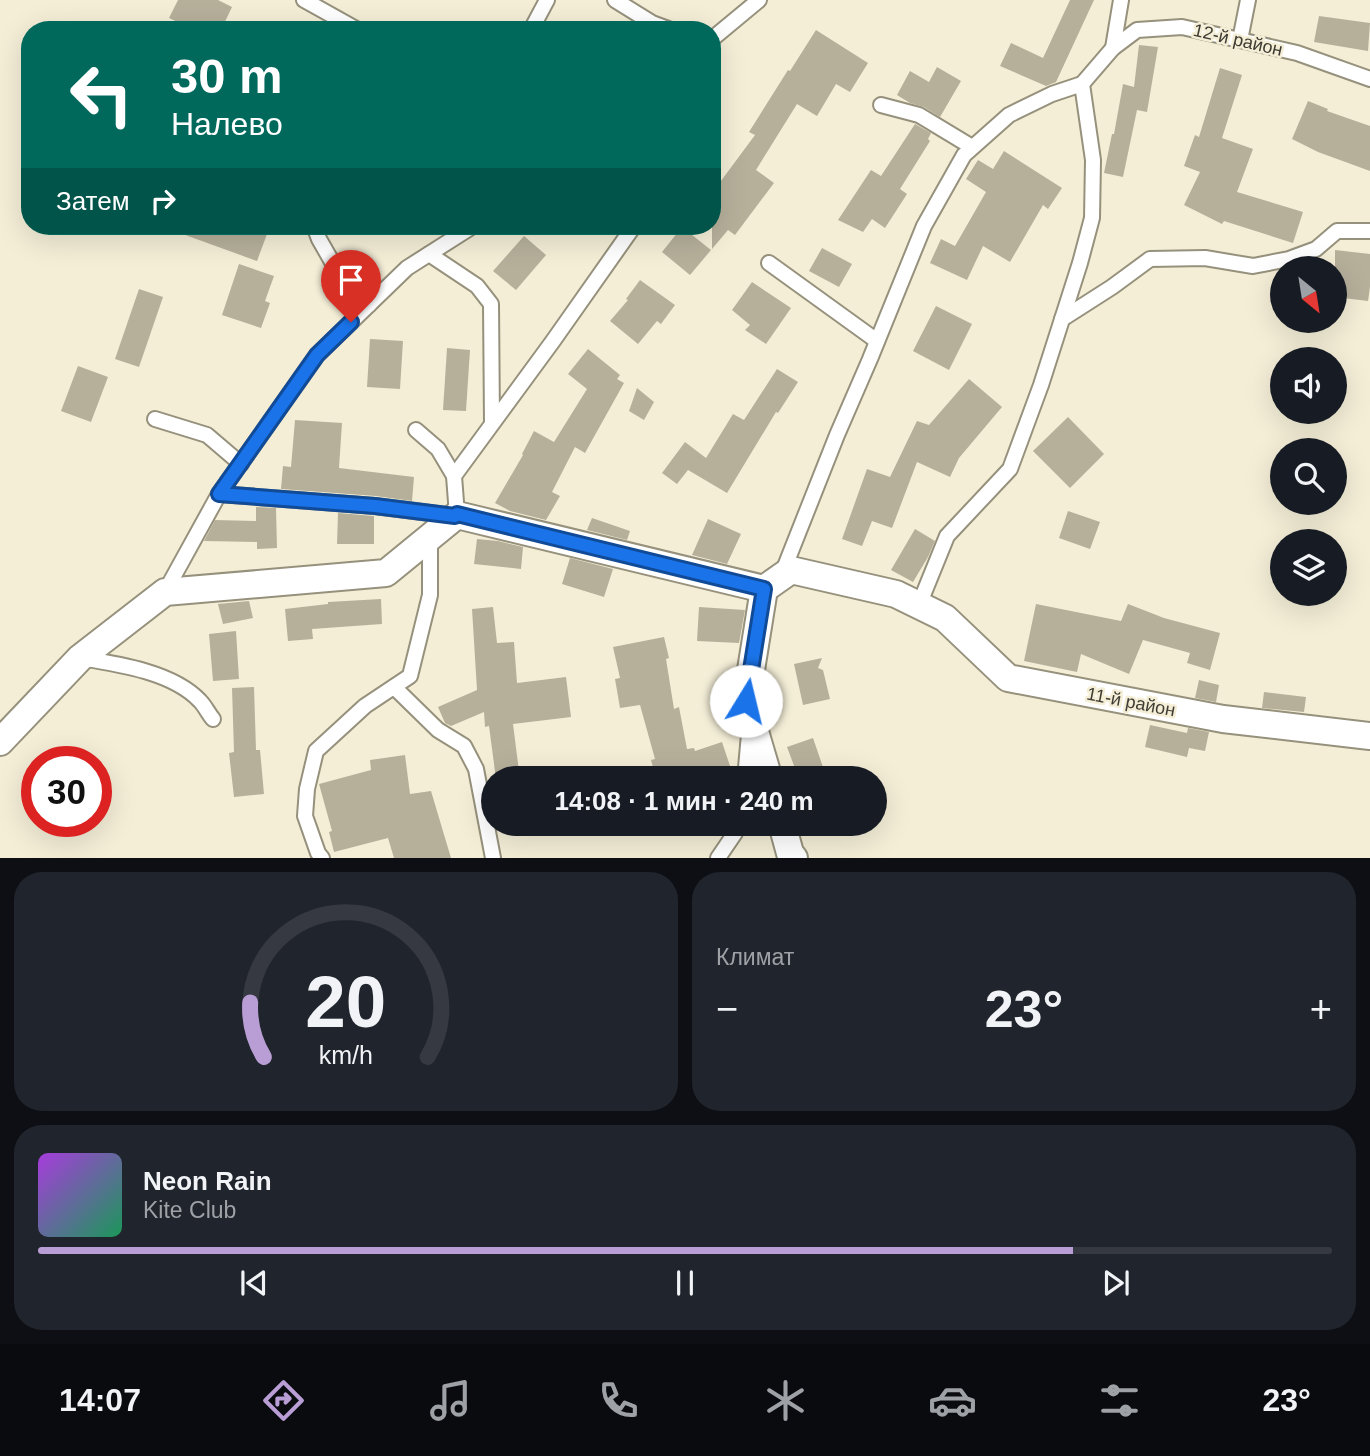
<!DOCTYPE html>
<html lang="ru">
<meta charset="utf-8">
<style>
body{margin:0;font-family:Arial,sans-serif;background:#20242c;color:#f1f3f6;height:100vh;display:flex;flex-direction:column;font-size:26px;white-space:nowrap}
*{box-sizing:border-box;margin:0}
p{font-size:23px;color:#9ea1a6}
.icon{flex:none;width:38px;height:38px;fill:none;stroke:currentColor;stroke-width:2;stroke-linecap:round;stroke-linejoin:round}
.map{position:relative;height:858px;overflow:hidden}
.details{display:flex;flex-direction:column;gap:14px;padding:14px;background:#0d0f14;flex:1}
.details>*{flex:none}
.banner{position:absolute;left:21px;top:21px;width:700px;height:214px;border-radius:28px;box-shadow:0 7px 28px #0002;background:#00695c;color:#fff;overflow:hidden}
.needle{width:46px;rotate:150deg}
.fabs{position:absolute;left:1270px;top:256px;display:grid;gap:14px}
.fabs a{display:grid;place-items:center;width:77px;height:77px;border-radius:50%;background:#171b24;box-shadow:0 7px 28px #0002;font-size:35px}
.speed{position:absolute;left:21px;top:746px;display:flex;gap:14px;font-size:35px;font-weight:700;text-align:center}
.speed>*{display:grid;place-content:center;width:91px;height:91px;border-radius:50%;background:#171b24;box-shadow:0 7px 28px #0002;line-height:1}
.speed .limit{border:10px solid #d22;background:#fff;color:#111}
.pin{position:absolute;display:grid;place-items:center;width:60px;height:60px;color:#fff;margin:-72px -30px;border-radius:50% 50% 50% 0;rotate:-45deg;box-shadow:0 0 7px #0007}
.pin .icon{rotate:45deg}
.me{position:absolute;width:77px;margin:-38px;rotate:9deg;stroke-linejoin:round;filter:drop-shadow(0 0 5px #0008)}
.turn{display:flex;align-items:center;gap:24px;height:147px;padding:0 35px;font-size:32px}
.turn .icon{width:91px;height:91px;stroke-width:2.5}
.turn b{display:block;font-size:49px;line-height:60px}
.then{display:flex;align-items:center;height:66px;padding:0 35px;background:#0003;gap:14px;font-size:26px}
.big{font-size:52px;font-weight:700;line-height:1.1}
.details .tile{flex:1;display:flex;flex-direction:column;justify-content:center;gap:10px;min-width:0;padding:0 24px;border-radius:28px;background:#20242c}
.details .dial{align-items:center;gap:0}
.dial svg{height:182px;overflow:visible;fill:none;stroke:#363941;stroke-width:7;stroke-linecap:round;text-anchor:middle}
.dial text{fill:#f1f3f6;stroke:none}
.song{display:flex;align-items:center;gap:21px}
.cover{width:84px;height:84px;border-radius:10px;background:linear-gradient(135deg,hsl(280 70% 55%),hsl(150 70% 35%))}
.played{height:7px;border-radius:4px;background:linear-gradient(90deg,#b99ed5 80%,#363941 80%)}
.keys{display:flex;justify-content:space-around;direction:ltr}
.heat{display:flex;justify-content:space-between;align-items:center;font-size:38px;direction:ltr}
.details .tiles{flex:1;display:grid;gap:14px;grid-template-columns:1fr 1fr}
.tile:last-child{grid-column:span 2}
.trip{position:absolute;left:481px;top:766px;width:406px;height:70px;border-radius:35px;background:#171b24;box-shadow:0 7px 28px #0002;font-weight:700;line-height:70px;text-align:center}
.menu{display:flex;height:112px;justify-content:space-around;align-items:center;background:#090b0e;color:#9ea1a6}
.menu .icon{width:49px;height:49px}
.menu .current{color:#b99ed5}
.menu b{font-size:32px;color:#f1f3f6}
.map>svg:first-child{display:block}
.building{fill:#b6b09b}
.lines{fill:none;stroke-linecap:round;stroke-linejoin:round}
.lane-casing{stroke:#96917c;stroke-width:18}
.street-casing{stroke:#96917c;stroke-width:30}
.lane{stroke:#fff;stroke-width:14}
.street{stroke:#fff;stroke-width:26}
.route-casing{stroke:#114b97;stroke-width:18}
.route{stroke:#1a73e8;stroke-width:12}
.labels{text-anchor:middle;stroke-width:5;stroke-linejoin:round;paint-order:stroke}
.street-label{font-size:18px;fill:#3e3c33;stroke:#f4eed7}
</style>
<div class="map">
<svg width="1370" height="858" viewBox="0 0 1370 858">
<rect width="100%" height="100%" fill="#f4eed7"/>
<g class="building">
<path d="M178,0h40l14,7 -11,23h-26l-26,-12z"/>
<path d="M1070,0h24l-38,82 -10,4 -46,-20 11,-23 32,15z"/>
<path d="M1319,16l51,7 -2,28 -54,-9z"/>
<path d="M816,30l52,33 -18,29 -14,-8 -19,32 -20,-12 -41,66 18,13 -39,52 -7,-5 -16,19v-56l43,-58 -6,-3 39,-62 2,1z"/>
<path d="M1139,45l19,2 -11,65 -10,-2 -14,67 -19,-4 8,-39h2l9,-50 11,3z"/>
<path d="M937,67l24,14 -21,36 -16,-10 -14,-4 -13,-8 13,-24 19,11z"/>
<path d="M1220,68l22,7 -20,63 31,11 -16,43 66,20 -10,31 -69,-22 -2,3 -38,-19 16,-33 -16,-6 11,-31 4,2z"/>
<path d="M1308,101l20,8 -1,2 43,15v45l-52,-19 -26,-13z"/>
<path d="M915,124l16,9 -3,6 2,2 -30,48 7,5 -22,34 -13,-9 -9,13 -25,-12 33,-50 10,6z"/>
<path d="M1004,151l58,37 -14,21 -5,-4 -33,57 -27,-16 -16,34 -37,-17 11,-24 14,7 31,-54 -20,-13 12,-19 15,9z"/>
<path d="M167,226h103l-13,35 -91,-33z"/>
<path d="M682,227l29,23 -21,25 -28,-23z"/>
<path d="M524,236l22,19 -30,35 -23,-19z"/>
<path d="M822,248l30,16 -13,23 -30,-16z"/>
<path d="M1335,250l35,4v33l-2,14 -33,-4z"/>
<path d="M239,264l35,12 -9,25 5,2 -9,25 -39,-13z"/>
<path d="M640,280l35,25 -14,19 -4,-3 -19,23 -28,-23 18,-21 -2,-1z"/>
<path d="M752,282l39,26 -25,36 -21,-14 5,-5 -18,-15z"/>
<path d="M139,289l24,8 -24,70 -24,-8z"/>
<path d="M936,306l36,18 -23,46 -36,-19z"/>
<path d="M370,339l33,2 -3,48 -33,-2z"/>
<path d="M447,348l23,2 -4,61 -23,-1z"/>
<path d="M588,349l32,26 -3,4 7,4 -39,70 -10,-6 -23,45 8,4 -14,24 -36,-9 -15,-8 28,-48 -1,-1 12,-23 20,11 33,-53 -19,-15z"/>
<path d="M78,366l30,11 -17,45 -30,-11z"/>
<path d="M777,369l21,13 -20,31 -2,-1 -49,81 -39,-23 -11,14 -15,-11 23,-31 21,16 27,-44 11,6z"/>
<path d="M969,379l33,28 -43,51 -9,19 -33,-15 -25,66 -20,-7 -10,25 -20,-7 25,-70 23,8 27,-56 12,4z"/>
<path d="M637,388l17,14 -10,18 -15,-9z"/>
<path d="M1068,417l36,37 -34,34 -37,-37z"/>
<path d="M295,420l47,3 -3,45 75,9 -2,24 -36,-5 -95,-7 2,-23 8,1z"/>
<path d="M256,507l20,1 1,40 -20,1v-7l-53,-1 11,-21 41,1z"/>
<path d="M1068,511l32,11 -10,27 -31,-11z"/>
<path d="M338,513l36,3v28h-37z"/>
<path d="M592,518l38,13 -3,9 -40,-10z"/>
<path d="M708,519l33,15 -14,30 -35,-9z"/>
<path d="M915,529l20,12 -7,16 -15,25 -22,-12z"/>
<path d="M477,539l21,2 25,6 -2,22 -47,-5z"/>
<path d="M570,558l43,11 -9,28 -42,-13z"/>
<path d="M381,599l1,25 -70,5 1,10 -25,2 -3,-32 43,-5v-2z"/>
<path d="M249,601l4,17 -30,6 -5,-20z"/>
<path d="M1036,604l85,17 7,-17 36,14 56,15 -10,37 -23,-7 3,-10 -47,-13 -14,34 -48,-20 -4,18 -53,-11z"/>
<path d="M493,607l4,36 17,-1 3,41 49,-6 5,40 -58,7 7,55h-24l-7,-53 -4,1 -1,-15 -33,14 -6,-3 -7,-16 39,-17 -5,-81z"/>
<path d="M699,607l46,3 -6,33 -42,-2z"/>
<path d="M236,631l3,48 -26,2 -4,-47z"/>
<path d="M664,637l5,21 -3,1 8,50 5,-2 8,42 7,-1 1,3 27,-9 8,24 -44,13h-30l-5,-19 4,-1 -15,-54 -20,3 -5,-29 5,-1 -7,-31z"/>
<path d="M822,658l-4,10 5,2 7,29 -27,6 -9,-41z"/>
<path d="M1199,680l20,5 -3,17 -21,-4z"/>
<path d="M254,687l2,63h4l4,44 -30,3 -5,-44 5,-1 -2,-64z"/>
<path d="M1264,692l42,5 -2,15 -42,-4z"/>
<path d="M1150,725l37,8 1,-5 21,4 -4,19 -16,-3 -2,9 -42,-10z"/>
<path d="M813,738l14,41h-28l-12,-32z"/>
<path d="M405,755l5,39 21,-3 20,67h-57l-6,-20 -54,14 -5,-20 3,-1 -13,-47 52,-14 -1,-10z"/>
</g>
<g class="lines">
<defs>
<g id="lane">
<path d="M304,0l54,30"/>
<path d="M615,0l37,23 19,7"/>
<path d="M531,30l16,-30"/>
<path d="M712,39l47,-39"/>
<path d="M1240,40l8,-40"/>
<path d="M1113,48l8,-48"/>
<path d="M1082,84l31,-36 24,-18 45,-3 115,26 73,26"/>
<path d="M881,105l38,10 53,32"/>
<path d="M314,226l5,13 24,42 26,24"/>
<path d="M429,254l48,32 14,18 1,119"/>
<path d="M769,263l108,78"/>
<path d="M1062,319l50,-32 38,-28 55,-1 48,8 36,-7 27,-10 21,-18h33"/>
<path d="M155,419l52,16 34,29"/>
<path d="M416,430l22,19 16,27"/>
<path d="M219,494l156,12 78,10"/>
<path d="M457,515l-3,-39 99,-135 81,-115"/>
<path d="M782,574l55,-139 33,-76 54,-133 40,-71 45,-40 43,-21 30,-10 11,76 -1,58 -12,45 -39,122 -31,84 -63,67 -28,69"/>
<path d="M165,592l54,-98 98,-139 90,-87 66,-42"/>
<path d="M80,658c38,6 93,14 120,43 5,5 8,12 13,18"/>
<path d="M394,687l44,43 26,16 12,23 17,89"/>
<path d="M745,779l4,-45"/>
<path d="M322,858l-4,-5 -13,-37 2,-27 9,-38 49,-45 45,-30 20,-81v-58"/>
<path d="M718,858l17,-25 2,-9"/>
</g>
<g id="street">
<path d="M764,589l-18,112 23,78"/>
<path d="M0,742l80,-84 85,-66 221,-19 71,-58 307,74 27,-19 105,24 49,24 63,60 215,41 147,17"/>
<path d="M782,824l8,29 4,5"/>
</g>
</defs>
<use href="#lane" class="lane-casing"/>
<use href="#street" class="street-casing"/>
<use href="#lane" class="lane"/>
<use href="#street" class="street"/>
</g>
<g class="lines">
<defs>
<path id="route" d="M351,322l-34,33 -98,139 156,12 80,10 2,-2 307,75 -18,112"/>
</defs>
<use href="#route" class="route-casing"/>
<use href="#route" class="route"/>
</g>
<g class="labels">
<g class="street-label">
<text transform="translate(1238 40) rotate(13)" y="6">12-й район</text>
<text transform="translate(1131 702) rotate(11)" y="6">11-й район</text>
</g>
</g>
</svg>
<div class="fabs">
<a><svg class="needle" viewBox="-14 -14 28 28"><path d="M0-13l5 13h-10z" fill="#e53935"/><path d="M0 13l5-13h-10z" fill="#9ea1a6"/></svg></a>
<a><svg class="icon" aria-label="sound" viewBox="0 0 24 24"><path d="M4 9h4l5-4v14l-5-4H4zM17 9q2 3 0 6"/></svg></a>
<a><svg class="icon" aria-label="search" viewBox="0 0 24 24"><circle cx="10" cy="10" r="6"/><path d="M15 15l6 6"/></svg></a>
<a><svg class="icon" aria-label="layers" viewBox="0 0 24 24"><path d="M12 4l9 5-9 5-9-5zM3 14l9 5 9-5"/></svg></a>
</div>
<div class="speed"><div class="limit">30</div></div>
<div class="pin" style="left:351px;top:322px;background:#d93025"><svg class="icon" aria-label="arrive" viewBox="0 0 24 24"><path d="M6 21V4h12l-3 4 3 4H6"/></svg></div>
<svg class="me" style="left:746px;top:701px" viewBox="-20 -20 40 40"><circle r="19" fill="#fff"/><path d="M0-13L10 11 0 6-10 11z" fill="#1a73e8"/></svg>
<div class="trip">14:08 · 1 мин · 240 m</div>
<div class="banner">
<div class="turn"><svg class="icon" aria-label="left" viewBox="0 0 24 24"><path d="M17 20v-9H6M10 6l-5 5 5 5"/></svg><div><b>30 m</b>Налево</div></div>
<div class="then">Затем<svg class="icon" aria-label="right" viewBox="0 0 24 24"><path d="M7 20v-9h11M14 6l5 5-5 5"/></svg></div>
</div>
</div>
<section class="details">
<div class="tiles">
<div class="tile dial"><svg viewBox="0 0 100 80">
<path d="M14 69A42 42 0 1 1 86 69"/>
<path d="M14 69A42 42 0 0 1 8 45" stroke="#b99ed5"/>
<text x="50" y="56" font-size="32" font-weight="700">20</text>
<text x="50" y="72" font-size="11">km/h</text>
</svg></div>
<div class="tile"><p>Климат</p>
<div class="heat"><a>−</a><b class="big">23°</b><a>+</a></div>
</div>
<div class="tile">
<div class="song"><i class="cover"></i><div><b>Neon Rain</b><p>Kite Club</p></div></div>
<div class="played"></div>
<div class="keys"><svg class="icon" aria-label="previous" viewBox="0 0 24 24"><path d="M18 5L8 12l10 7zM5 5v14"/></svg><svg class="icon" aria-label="pause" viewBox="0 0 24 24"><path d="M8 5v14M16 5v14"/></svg><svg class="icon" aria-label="next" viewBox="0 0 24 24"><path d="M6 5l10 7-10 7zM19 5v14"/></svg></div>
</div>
</div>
</section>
<nav class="menu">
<b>14:07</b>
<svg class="icon current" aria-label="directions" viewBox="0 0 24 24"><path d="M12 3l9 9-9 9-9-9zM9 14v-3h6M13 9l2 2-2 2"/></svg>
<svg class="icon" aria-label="music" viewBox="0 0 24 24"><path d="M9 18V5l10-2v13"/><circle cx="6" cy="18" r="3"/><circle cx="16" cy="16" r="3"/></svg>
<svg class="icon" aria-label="phone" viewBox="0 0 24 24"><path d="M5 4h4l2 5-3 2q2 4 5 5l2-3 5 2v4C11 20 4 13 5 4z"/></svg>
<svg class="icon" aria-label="climate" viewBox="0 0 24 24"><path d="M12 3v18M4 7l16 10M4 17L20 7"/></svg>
<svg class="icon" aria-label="car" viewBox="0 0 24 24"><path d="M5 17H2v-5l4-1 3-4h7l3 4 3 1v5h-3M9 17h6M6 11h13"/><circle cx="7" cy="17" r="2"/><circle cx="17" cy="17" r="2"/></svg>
<svg class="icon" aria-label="filters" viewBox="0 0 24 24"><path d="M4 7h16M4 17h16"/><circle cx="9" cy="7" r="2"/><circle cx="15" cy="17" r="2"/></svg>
<b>23°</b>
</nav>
